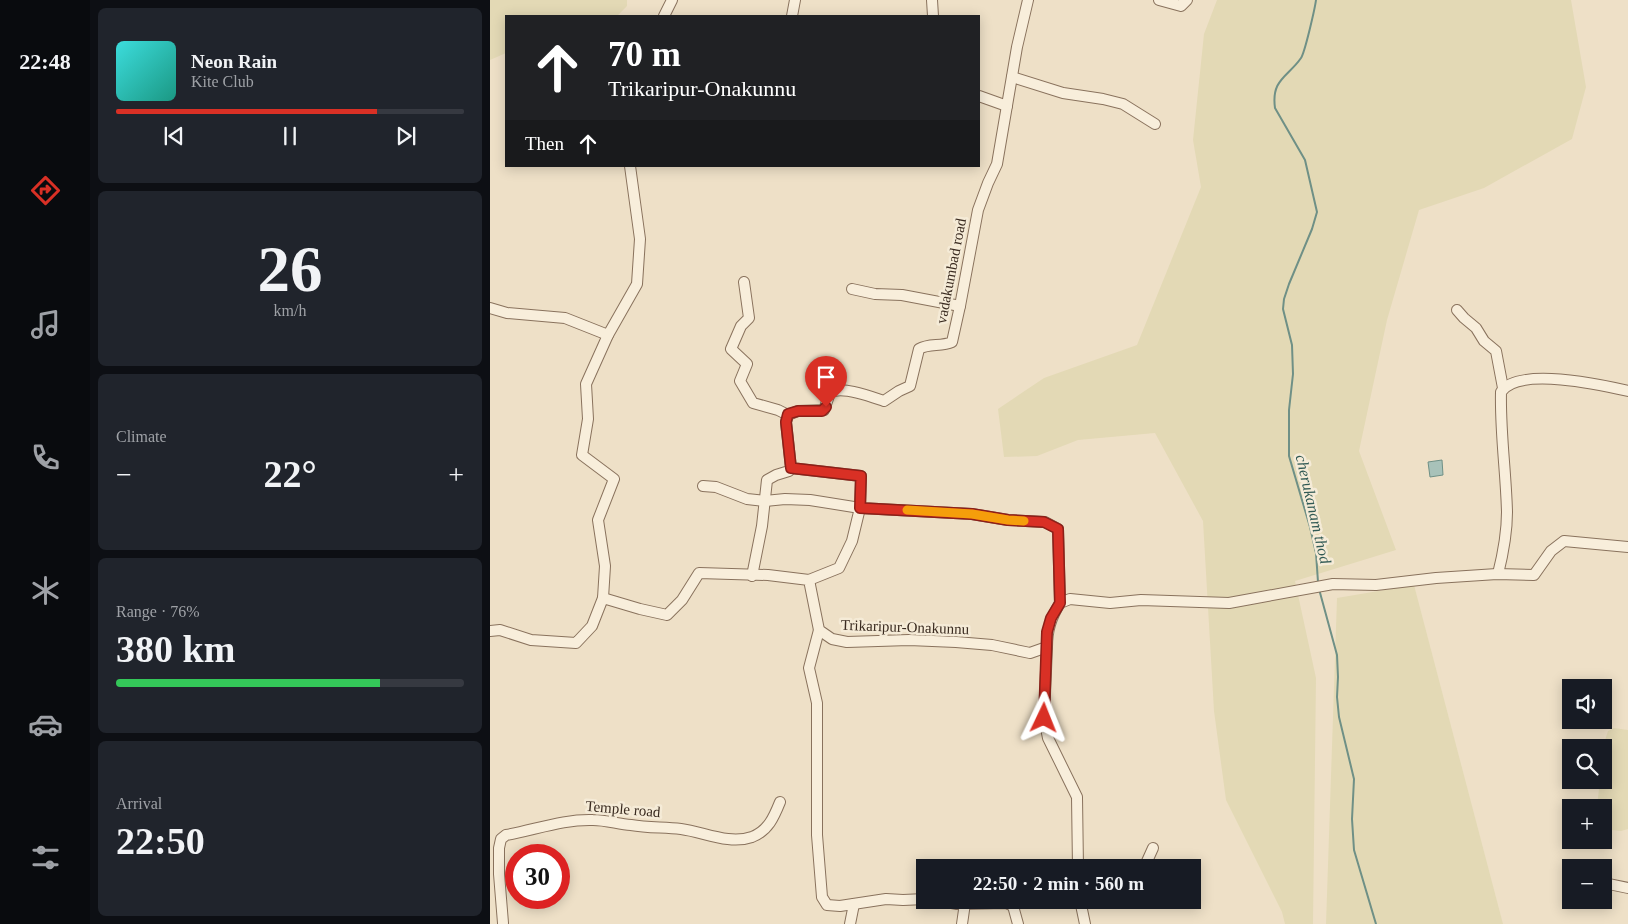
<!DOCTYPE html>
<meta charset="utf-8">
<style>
body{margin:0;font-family:Georgia,serif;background:#20242c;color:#f1f3f6;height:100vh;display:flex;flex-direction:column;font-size:19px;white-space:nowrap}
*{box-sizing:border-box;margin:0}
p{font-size:16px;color:#9ea1a6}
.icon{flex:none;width:28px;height:28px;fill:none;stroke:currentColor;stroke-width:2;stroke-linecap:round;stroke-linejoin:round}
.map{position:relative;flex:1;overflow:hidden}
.drawer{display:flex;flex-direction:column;gap:8px;padding:8px;background:#0d0f14;width:400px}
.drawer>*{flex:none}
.banner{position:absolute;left:15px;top:15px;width:475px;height:152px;border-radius:0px;box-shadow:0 2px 12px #0003;background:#202124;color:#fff;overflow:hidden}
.tools{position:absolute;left:1072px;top:679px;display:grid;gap:10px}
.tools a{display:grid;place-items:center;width:50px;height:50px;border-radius:0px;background:#171b24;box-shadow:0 2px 12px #0003;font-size:25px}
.speed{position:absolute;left:15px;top:844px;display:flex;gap:10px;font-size:25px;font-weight:700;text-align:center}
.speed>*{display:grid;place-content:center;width:65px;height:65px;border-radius:50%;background:#171b24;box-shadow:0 2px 12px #0003;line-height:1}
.speed .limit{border:8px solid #d22;background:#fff;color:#111}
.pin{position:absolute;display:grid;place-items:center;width:42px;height:42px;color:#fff;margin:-51px -21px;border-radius:50% 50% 50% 0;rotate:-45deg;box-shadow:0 0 5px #0007}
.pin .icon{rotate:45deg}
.me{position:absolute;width:55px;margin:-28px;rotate:2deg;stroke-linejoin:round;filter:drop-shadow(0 0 4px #0008)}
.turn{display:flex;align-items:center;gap:18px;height:105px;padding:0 20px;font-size:22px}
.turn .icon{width:65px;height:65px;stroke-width:2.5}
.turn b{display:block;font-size:35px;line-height:42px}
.then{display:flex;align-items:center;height:48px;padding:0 20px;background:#0003;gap:10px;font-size:19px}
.big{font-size:38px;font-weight:800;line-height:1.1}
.drawer .tile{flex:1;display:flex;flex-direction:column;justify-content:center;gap:8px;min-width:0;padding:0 18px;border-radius:8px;background:#20242c}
.drawer .dial{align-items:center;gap:0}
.dial b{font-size:65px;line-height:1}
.song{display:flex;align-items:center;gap:15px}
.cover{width:60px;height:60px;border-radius:8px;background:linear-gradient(135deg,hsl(180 70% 55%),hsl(170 70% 35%))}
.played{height:5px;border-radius:2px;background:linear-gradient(90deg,#d93025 75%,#363941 75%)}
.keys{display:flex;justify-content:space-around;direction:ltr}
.heat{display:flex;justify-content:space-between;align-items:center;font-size:28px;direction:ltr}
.charge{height:8px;border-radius:4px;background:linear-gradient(90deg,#34c759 76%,#363941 0)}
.trip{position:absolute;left:426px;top:859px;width:285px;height:50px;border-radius:0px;background:#171b24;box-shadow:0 2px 12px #0003;font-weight:800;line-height:50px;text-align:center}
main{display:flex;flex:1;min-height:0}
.menu{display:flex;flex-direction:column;width:90px;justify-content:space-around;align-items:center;background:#090b0e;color:#9ea1a6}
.menu .icon{width:35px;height:35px}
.menu .current{color:#d93025}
.menu b{font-size:22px;color:#f1f3f6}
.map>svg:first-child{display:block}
.farmland{fill:#e3d9b5}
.water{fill:#a8c2b9;stroke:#6f9086}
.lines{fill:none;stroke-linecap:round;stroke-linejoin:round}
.stream{stroke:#6f9086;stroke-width:2}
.minor-casing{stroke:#89725d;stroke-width:12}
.minor{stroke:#f8eedb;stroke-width:10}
.route-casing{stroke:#8d1f18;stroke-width:12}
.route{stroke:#d93025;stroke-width:9}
.slow{stroke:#f59e0b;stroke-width:9}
.labels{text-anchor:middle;stroke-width:5;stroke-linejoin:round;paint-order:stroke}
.street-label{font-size:15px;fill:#3a2b20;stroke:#f5ebd7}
.water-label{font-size:16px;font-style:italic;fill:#305954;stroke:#f5ebd7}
</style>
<main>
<nav class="menu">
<b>22:48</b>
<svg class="icon current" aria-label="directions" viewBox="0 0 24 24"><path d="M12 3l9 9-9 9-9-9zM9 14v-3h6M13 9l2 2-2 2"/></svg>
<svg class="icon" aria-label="music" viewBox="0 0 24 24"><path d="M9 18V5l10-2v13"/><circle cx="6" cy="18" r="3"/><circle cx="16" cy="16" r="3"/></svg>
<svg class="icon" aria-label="phone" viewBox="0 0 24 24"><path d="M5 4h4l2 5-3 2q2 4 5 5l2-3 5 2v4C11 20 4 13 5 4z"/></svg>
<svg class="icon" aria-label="climate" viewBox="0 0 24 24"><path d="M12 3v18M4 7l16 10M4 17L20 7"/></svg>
<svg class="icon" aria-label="car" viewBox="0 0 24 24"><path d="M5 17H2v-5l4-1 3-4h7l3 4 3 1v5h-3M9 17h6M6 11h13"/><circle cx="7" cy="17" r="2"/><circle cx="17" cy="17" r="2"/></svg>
<svg class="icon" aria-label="filters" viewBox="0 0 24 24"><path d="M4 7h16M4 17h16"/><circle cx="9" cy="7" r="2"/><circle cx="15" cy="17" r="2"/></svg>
</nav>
<section class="drawer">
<div class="tile">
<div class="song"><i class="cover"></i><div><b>Neon Rain</b><p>Kite Club</p></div></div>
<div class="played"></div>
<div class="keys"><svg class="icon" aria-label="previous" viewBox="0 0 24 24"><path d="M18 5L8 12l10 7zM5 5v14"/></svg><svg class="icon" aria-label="pause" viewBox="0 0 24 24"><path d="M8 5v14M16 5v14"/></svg><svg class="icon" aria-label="next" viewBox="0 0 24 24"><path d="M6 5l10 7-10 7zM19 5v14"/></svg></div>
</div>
<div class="tile dial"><b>26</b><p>km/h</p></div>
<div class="tile"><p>Climate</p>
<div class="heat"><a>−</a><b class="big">22°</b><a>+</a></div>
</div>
<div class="tile"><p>Range · 76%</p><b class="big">380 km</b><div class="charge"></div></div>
<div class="tile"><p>Arrival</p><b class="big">22:50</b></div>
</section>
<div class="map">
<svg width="1138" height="924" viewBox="0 0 1138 924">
<rect width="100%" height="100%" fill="#eee0c7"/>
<g class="farmland">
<path d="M0,0h137v6l-10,10h-111v37l-16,7z"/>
<path d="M727,0h354l15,87 -14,52 -88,49 -65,22 -32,110 -28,131 37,99 -101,31 21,97 -3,246h-28l-3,-12 -56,-112 -12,-89 -11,-190 -48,-88 -77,7 -41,16 -33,1 -6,-48 46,-31 93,-33 64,-158 -8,-47 11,-106z"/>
<path d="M924,585l89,339h-177l11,-326z"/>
<path d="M1124,728l14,2v99l-7,2 -17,-2v-21l-7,-1 3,-27h4v-36l4,-13z"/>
</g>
<path class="water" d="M952,460l1,15 -13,2 -2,-15z"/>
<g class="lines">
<g class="stream">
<path d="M826,0c-1,8 -11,52 -15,58 -13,19 -30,21 -26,50l30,52 12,52 -5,17 -23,55 -5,15 -1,10 9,36 1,29 -4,36v46l21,71 6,26 2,29"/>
<path d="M829,589l18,66 1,22 -1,20 2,20 15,62 -2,40 2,31 22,74"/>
</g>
<defs>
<g id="minor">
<path d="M442,0l1,16"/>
<path d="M669,0l22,6 6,-6"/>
<path d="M174,16l8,-16"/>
<path d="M302,16l3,-16"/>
<path d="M522,77l51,16 40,6 20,5 32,20"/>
<path d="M489,96l28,10"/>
<path d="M254,282l5,36 -8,8 -10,23 16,15 -7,17 13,22 25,7 10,5"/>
<path d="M362,289l23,5 27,1 58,11"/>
<path d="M0,308l17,5 58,5 43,17"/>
<path d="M967,310l7,8 12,10 8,13 12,10 7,37"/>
<path d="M301,468l70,8 -1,32 -8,33 -13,27 -30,12"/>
<path d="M213,486l13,1 31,12 18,2 20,-2 25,1 50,8 112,6 36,6 37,2 13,7 2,74"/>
<path d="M1008,574c5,-20 9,-41 9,-62 -1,-40 -7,-80 -6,-120 17,-26 101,-7 127,-1"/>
<path d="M262,576l10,-50 5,-46 9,-5 13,-4 2,-3 -5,-46 2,-7 10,-4 26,-1 6,-17c11,-8 42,4 54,8l15,-10 11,-5 9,-37c10,-6 22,-2 33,-7l8,-36 18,-96 10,-27 9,-19 20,-117 11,-47"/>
<path d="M113,598l2,-32 -7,-46 16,-41 -32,-24 6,-36 -2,-35 22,-49 29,-51 3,-45 -10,-73"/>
<path d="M329,630l-10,38 8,35v132l5,62 5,8 13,1 46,-7 17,1 22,-1"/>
<path d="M0,631l10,-1 31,10 45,3 16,-17 11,-28 37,11 27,6 15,-15 17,-27 69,2 41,5 10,50 13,9 15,3 62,-2 47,2 36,3 38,8 17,-6c0,-17 4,-29 13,-44l10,-4 40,4 31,-3 88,3 104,-19 43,1 60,-7 61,-4 37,1 17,-24 13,-10 64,6"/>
<path d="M557,647l-3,71 4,20 29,59 1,71"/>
<path d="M654,868l9,-20"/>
<path d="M1114,883l24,5"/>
<path d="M446,900l21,4 49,-1 7,3 5,18"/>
<path d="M590,900l5,24"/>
<path d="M13,923l-4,-49v-26l2,-9 5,-4c29,-5 57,-16 87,-15 13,0 25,4 38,5 17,3 33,2 50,4 23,3 48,16 71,8 16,-6 22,-20 28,-35"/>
<path d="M360,924l4,-20"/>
<path d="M472,924l3,-21"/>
</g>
</defs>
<use href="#minor" class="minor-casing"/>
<use href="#minor" class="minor"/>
</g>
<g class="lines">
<defs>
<path id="route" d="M336,407l-4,4h-24l-10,3 -2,8 5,46 70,8 -1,32 112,6 36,6 36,2 14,7 2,74 -9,15 -4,14 -3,86"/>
</defs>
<use href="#route" class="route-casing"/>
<use href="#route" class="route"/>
<path class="slow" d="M417,510l65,4 36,6 16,1"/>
</g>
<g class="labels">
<g class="street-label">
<text transform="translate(461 271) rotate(-79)" y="5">vadakumbad road</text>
<text transform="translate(415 627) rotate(2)" y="5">Trikaripur-Onakunnu</text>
<text transform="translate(133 809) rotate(5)" y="5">Temple road</text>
</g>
<g class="water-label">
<text transform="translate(824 509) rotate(77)" y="6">cherukanam thod</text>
</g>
</g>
</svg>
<div class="tools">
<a><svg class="icon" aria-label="sound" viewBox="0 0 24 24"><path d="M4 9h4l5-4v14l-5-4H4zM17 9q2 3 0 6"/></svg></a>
<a><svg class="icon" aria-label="search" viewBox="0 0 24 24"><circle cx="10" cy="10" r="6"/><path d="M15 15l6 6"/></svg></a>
<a>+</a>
<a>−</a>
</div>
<div class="speed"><div class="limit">30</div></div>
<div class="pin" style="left:336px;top:407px;background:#d93025"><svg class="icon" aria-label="arrive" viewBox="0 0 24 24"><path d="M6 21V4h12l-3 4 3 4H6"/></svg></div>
<svg class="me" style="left:554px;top:718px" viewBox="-20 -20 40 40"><path d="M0-17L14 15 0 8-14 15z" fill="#d93025" stroke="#fff" stroke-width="4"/></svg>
<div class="trip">22:50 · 2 min · 560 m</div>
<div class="banner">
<div class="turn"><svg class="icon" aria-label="ahead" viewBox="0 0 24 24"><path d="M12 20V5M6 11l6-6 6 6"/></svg><div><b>70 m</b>Trikaripur-Onakunnu</div></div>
<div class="then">Then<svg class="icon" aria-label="ahead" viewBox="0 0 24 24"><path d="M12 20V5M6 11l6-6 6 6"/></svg></div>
</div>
</div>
</main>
